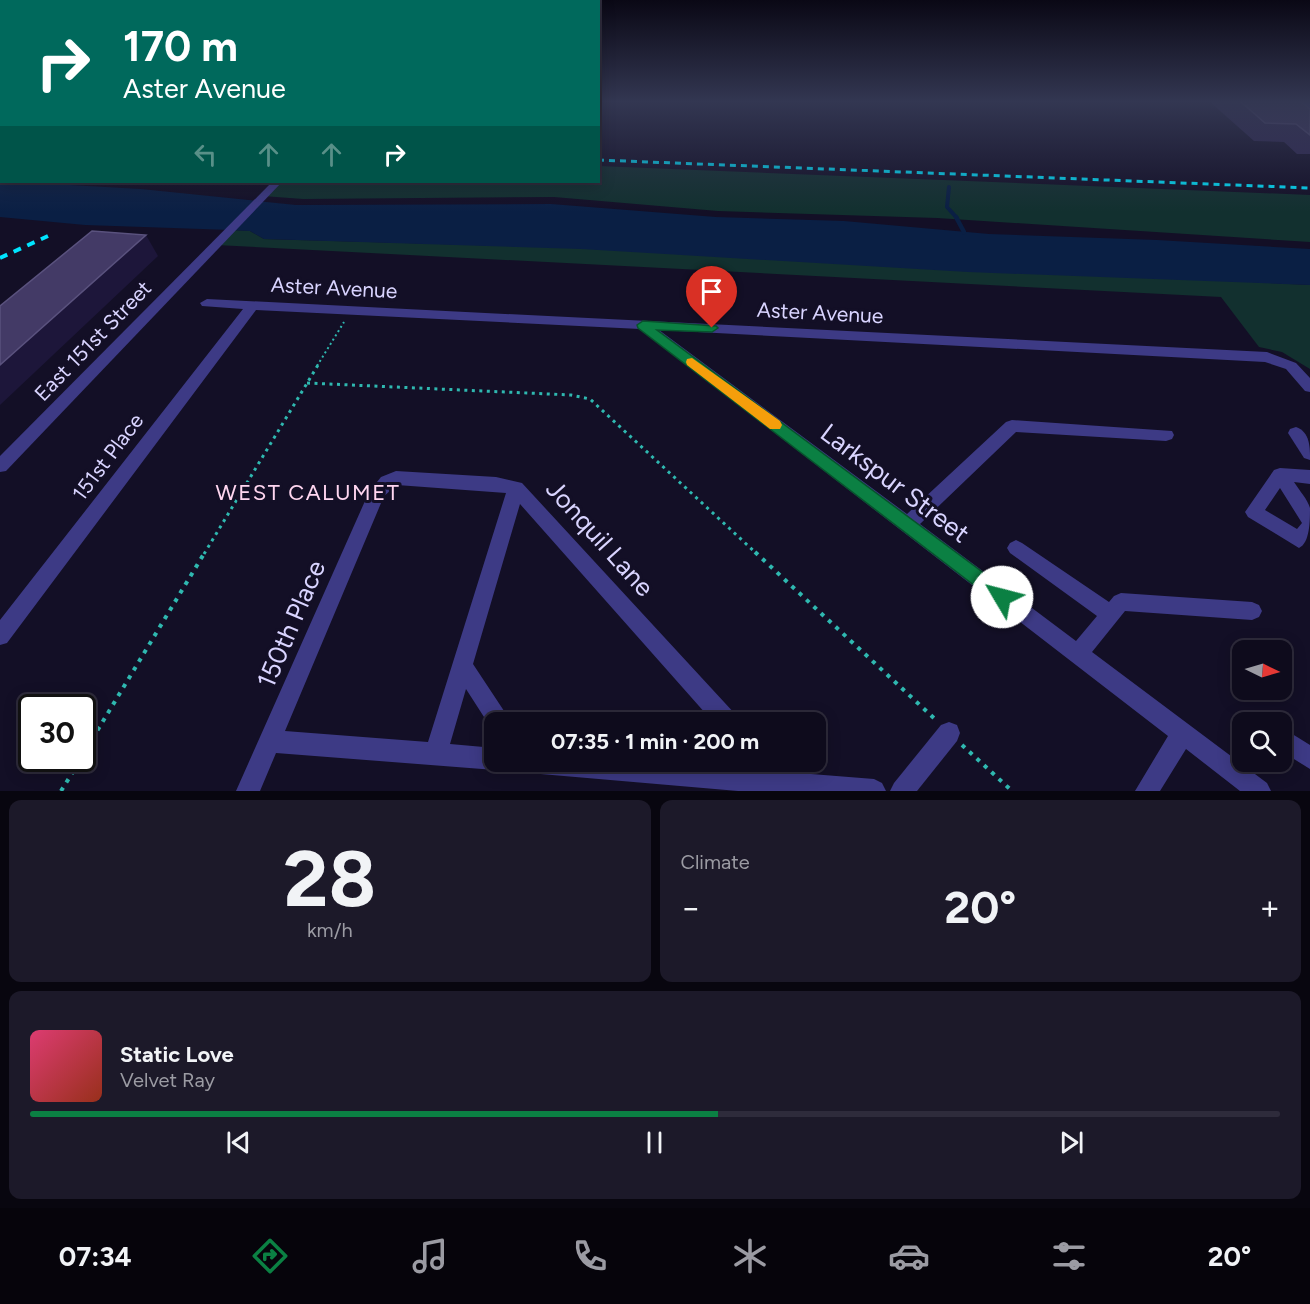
<!DOCTYPE html>
<meta charset="utf-8">
<style>
body{margin:0;font-family:Figtree,sans-serif;background:#1c1929;color:#f1f3f6;height:100vh;display:flex;flex-direction:column;font-size:22px;white-space:nowrap}
*{box-sizing:border-box;margin:0}
p{font-size:20px;color:#9b9ba3}
.icon{flex:none;width:33px;height:33px;fill:none;stroke:currentColor;stroke-width:2;stroke-linecap:round;stroke-linejoin:round}
.map{position:relative;height:791px;overflow:hidden}
.side{display:flex;flex-direction:column;gap:9px;padding:9px;background:#08060f;flex:1}
.side>*{flex:none}
.top-card{position:absolute;left:0px;top:0px;width:600px;height:183px;box-shadow:0 3px 15px #0003,0 0 0 2px #2e2b3b;background:#00695c;color:#fff;overflow:hidden}
.needle{width:39px;rotate:95deg}
.buttons{position:absolute;left:1232px;top:640px;display:grid;gap:12px}
.buttons a{display:grid;place-items:center;width:60px;height:60px;border-radius:12px;background:#0e0b1c;box-shadow:0 3px 15px #0003,0 0 0 2px #2e2b3b;font-size:30px}
.speed{position:absolute;left:18px;top:694px;display:flex;gap:12px;font-size:30px;font-weight:700;text-align:center}
.speed>*{display:grid;place-content:center;width:78px;height:78px;border-radius:50%;background:#0e0b1c;box-shadow:0 3px 15px #0003,0 0 0 2px #2e2b3b;line-height:1}
.speed .limit{border:3px solid #111;border-radius:9px;background:#fff;color:#111}
.pin{position:absolute;display:grid;place-items:center;width:51px;height:51px;color:#fff;margin:-62px -26px;border-radius:50% 50% 50% 0;rotate:-45deg;box-shadow:0 0 6px #0007}
.pin .icon{rotate:45deg}
.me{position:absolute;width:66px;margin:-33px;rotate:307deg;stroke-linejoin:round;filter:drop-shadow(0 0 4px #0008)}
.turn{display:flex;align-items:center;gap:21px;height:126px;padding:0 24px;font-size:27px}
.turn .icon{width:78px;height:78px;stroke-width:2.5}
.turn b{display:block;font-size:42px;line-height:51px}
.lanes{display:flex;align-items:center;height:57px;padding:0 24px;background:#0003;justify-content:center;gap:30px;direction:ltr}
.lanes .off{opacity:.35}
.big{font-size:45px;font-weight:700;line-height:1.1}
.side .tile{flex:1;display:flex;flex-direction:column;justify-content:center;gap:9px;min-width:0;padding:0 21px;border-radius:12px;background:#1c1929}
.side .dial{align-items:center;gap:0}
.dial b{font-size:78px;line-height:1}
.song{display:flex;align-items:center;gap:18px}
.cover{width:72px;height:72px;border-radius:9px;background:linear-gradient(135deg,hsl(340 70% 55%),hsl(10 70% 35%))}
.played{height:6px;border-radius:3px;background:linear-gradient(90deg,#0b8043 55%,#2e2b3b 55%)}
.keys{display:flex;justify-content:space-around;direction:ltr}
.heat{display:flex;justify-content:space-between;align-items:center;font-size:33px;direction:ltr}
.side .tiles{flex:1;display:grid;gap:9px;grid-template-columns:1fr 1fr}
.tile:last-child{grid-column:span 2}
.trip{position:absolute;left:484px;top:712px;width:342px;height:60px;border-radius:12px;background:#0e0b1c;box-shadow:0 3px 15px #0003,0 0 0 2px #2e2b3b;font-weight:700;line-height:60px;text-align:center}
.tab-bar{display:flex;height:96px;justify-content:space-around;align-items:center;background:#06040b;color:#9b9ba3}
.tab-bar .icon{width:42px;height:42px}
.tab-bar .current{color:#0b8043}
.tab-bar b{font-size:27px;color:#f1f3f6}
.map>svg:first-child{display:block}
.green{fill:#12302f}
.water{fill:#0a1f44}
.lines{fill:none;stroke-linecap:round;stroke-linejoin:round}
.stream-far1{stroke:#0a1f44;stroke-width:4}
.stream{stroke:#0a1f44;stroke-width:4.5}
.path-far2{stroke:#2fb8b0;stroke-width:2;stroke-dasharray:2 3;stroke-linecap:butt}
.path-far1{stroke:#2fb8b0;stroke-width:3;stroke-dasharray:3 4.5;stroke-linecap:butt}
.path{stroke:#2fb8b0;stroke-width:4;stroke-dasharray:4 6;stroke-linecap:butt}
.minor{fill:#3d3a85;fill-rule:evenodd}
.rail-far1{stroke:#00e5ff;stroke-width:3;stroke-dasharray:6 5;stroke-linecap:butt}
.rail{stroke:#00e5ff;stroke-width:4;stroke-dasharray:8 7;stroke-linecap:butt}
.wall{fill:#312854}
.shaded-wall{fill:#1d163a}
.building{fill:#433a66;stroke:#5a527e;stroke-width:1.5}
.route{fill:#0b8043;stroke:#07532c;stroke-width:1.5}
.slow{fill:#f59e0b}
.labels{text-anchor:middle;stroke-width:6;stroke-linejoin:round;paint-order:stroke}
.street-label{font-size:21px;fill:#d9d4ff;stroke:#130f26}
.neighbourhood-label{font-size:22px;letter-spacing:1.5px;fill:#ffd6f0;stroke:#130f26}
.near-street-label{font-size:26px;fill:#d9d4ff;stroke:#130f26}
</style>
<div class="map">
<svg width="1310" height="791" viewBox="0 0 1310 791">
<rect width="100%" height="100%" fill="#130f26"/>
<g class="green">
<path d="M599,166l711,29v47l-373,-24 -219,-7 -164,-14 -251,2 -40,-3 14,-14h321z"/>
<path d="M231,230l19,1 14,8 321,9 725,37v84l-28,-17 -23,-5 -38,-50 -1005,-52z"/>
</g>
<path class="water" d="M0,181l141,8 155,16 255,-1 165,13 128,4 145,13 168,6 153,9v36l-342,-13 -387,-23 -317,-10 -14,-8 -19,-1 -146,-5 -85,-8z"/>
<g class="lines">
<path class="stream-far1" d="M949,187l-2,20 10,11"/>
<path class="stream" d="M956,217l8,15"/>
<path class="path-far2" d="M317,366l27,-44"/>
<g class="path-far1">
<path d="M307,383l264,12 19,4 167,155"/>
<path d="M204,554l114,-189"/>
</g>
<g class="path">
<path d="M755,552l181,168"/>
<path d="M962,745l50,46"/>
<path d="M82,756l123,-204"/>
<path d="M61,791l20,-32"/>
</g>
<g class="minor">
<path d="M1300,101h10v8z"/>
<path d="M272,182h10l-276,289 -6,1v-16z"/>
<path d="M207,299l1060,53 29,11 14,15v14l-5,-1 -19,-22 -21,-7 -606,-32 248,184 99,-92 6,-2 160,11 2,4 -2,4 -6,2 -150,-9 -96,92 156,117 21,-25 -87,-63 -3,-5 3,-5 6,-3 6,3 87,59 5,-6 7,-3 131,9 7,3 3,6 -3,6 -7,3 -127,-9 -33,41 175,131 4,8h-31l-54,-42 -26,42h-25l33,-55 -528,-407 -384,-19 -249,333 -7,2v-25l243,-311 -41,-3 -2,-3z"/>
<path d="M1296,427c14,5 14,20 14,33l-6,-2 -16,-25 2,-4z"/>
<path d="M1280,468l30,2v14l-16,-2c5,8 14,18 16,26 0,13 0,35 -11,40l-51,-31 -3,-5 29,-42zM1280,488l22,35 -5,6 -32,-19z"/>
<path d="M396,471l100,6 26,6 214,232 3,8h-25l-194,-219 -47,160 39,59h-17v8h-2l-27,-42 -16,55 45,4v14h10l-2,5 -8,3 -219,-17 -16,38h-24l133,-299 12,-15zM397,485l109,8 -78,249 -143,-11 99,-235z"/>
<path d="M949,722l8,3 3,8 -3,8 -40,50h-27l4,-8 47,-58z"/>
<path d="M1281,727l29,18v24l-29,-18z"/>
<path d="M518,762h147l91,8 -3,-8h25l8,10 88,7 8,4 4,8h-148l-209,-18 -8,-3z"/>
</g>
<path class="rail-far1" d="M598,160l712,28"/>
<path class="rail" d="M0,258l48,-22"/>
</g>
<path class="wall" d="M1209,101h91l10,8v45h-13l-13,-12 -30,-1z"/>
<path class="shaded-wall" d="M146,235l12,21 -158,149v-40z"/>
<g class="building">
<path d="M1240,101h60l10,8v26l-14,-11 -31,-1z"/>
<path d="M92,231l54,4 -146,130v-59z"/>
</g>
<linearGradient id="sky" x2="0" y2="1"><stop stop-color="#0a0815"/><stop offset="0.48" stop-color="#333752"/><stop offset="1" stop-color="#333752" stop-opacity="0"/></linearGradient>
<rect width="1310" height="212" fill="url(#sky)"/>
<path class="route" d="M643,321l73,5 2,2 -6,4 -55,-2 351,261 3,6 -3,5 -6,2 -6,-2 -358,-274 -1,-3z"/>
<path class="slow" d="M692,358l88,63 2,4 -2,4h-10l-83,-64 -1,-3 1,-3z"/>
<g class="labels">
<g class="street-label">
<text transform="translate(334 288) rotate(3)" y="7">Aster Avenue</text>
<text transform="translate(820 313) rotate(3)" y="7">Aster Avenue</text>
<text transform="translate(93 341) rotate(-46)" y="7">East 151st Street</text>
<text transform="translate(108 457) rotate(-53)" y="7">151st Place</text>
</g>
<g class="neighbourhood-label">
<text x="308" y="500">WEST CALUMET</text>
</g>
<g class="near-street-label">
<text transform="translate(895 483) rotate(37)" y="9">Larkspur Street</text>
<text transform="translate(600 538) rotate(48)" y="9">Jonquil Lane</text>
<text transform="translate(291 624) rotate(-67)" y="9">150th Place</text>
</g>
</g>
</svg>
<div class="buttons">
<a><svg class="needle" viewBox="-14 -14 28 28"><path d="M0-13l5 13h-10z" fill="#e53935"/><path d="M0 13l5-13h-10z" fill="#9b9ba3"/></svg></a>
<a><svg class="icon" aria-label="search" viewBox="0 0 24 24"><circle cx="10" cy="10" r="6"/><path d="M15 15l6 6"/></svg></a>
</div>
<div class="speed"><div class="limit">30</div></div>
<div class="pin" style="left:712px;top:328px;background:#d93025"><svg class="icon" aria-label="arrive" viewBox="0 0 24 24"><path d="M6 21V4h12l-3 4 3 4H6"/></svg></div>
<svg class="me" style="left:1002px;top:597px" viewBox="-20 -20 40 40"><circle r="19" fill="#fff"/><path d="M0-13L10 11 0 6-10 11z" fill="#0b8043"/></svg>
<div class="trip">07:35 · 1 min · 200 m</div>
<div class="top-card">
<div class="turn"><svg class="icon" aria-label="right" viewBox="0 0 24 24"><path d="M7 20v-9h11M14 6l5 5-5 5"/></svg><div><b>170 m</b>Aster Avenue</div></div>
<div class="lanes"><svg class="icon off" aria-label="left" viewBox="0 0 24 24"><path d="M17 20v-9H6M10 6l-5 5 5 5"/></svg><svg class="icon off" aria-label="ahead" viewBox="0 0 24 24"><path d="M12 20V5M6 11l6-6 6 6"/></svg><svg class="icon off" aria-label="ahead" viewBox="0 0 24 24"><path d="M12 20V5M6 11l6-6 6 6"/></svg><svg class="icon" aria-label="right" viewBox="0 0 24 24"><path d="M7 20v-9h11M14 6l5 5-5 5"/></svg></div>
</div>
</div>
<section class="side">
<div class="tiles">
<div class="tile dial"><b>28</b><p>km/h</p></div>
<div class="tile"><p>Climate</p>
<div class="heat"><a>−</a><b class="big">20°</b><a>+</a></div>
</div>
<div class="tile">
<div class="song"><i class="cover"></i><div><b>Static Love</b><p>Velvet Ray</p></div></div>
<div class="played"></div>
<div class="keys"><svg class="icon" aria-label="previous" viewBox="0 0 24 24"><path d="M18 5L8 12l10 7zM5 5v14"/></svg><svg class="icon" aria-label="pause" viewBox="0 0 24 24"><path d="M8 5v14M16 5v14"/></svg><svg class="icon" aria-label="next" viewBox="0 0 24 24"><path d="M6 5l10 7-10 7zM19 5v14"/></svg></div>
</div>
</div>
</section>
<nav class="tab-bar">
<b>07:34</b>
<svg class="icon current" aria-label="directions" viewBox="0 0 24 24"><path d="M12 3l9 9-9 9-9-9zM9 14v-3h6M13 9l2 2-2 2"/></svg>
<svg class="icon" aria-label="music" viewBox="0 0 24 24"><path d="M9 18V5l10-2v13"/><circle cx="6" cy="18" r="3"/><circle cx="16" cy="16" r="3"/></svg>
<svg class="icon" aria-label="phone" viewBox="0 0 24 24"><path d="M5 4h4l2 5-3 2q2 4 5 5l2-3 5 2v4C11 20 4 13 5 4z"/></svg>
<svg class="icon" aria-label="climate" viewBox="0 0 24 24"><path d="M12 3v18M4 7l16 10M4 17L20 7"/></svg>
<svg class="icon" aria-label="car" viewBox="0 0 24 24"><path d="M5 17H2v-5l4-1 3-4h7l3 4 3 1v5h-3M9 17h6M6 11h13"/><circle cx="7" cy="17" r="2"/><circle cx="17" cy="17" r="2"/></svg>
<svg class="icon" aria-label="filters" viewBox="0 0 24 24"><path d="M4 7h16M4 17h16"/><circle cx="9" cy="7" r="2"/><circle cx="15" cy="17" r="2"/></svg>
<b>20°</b>
</nav>
